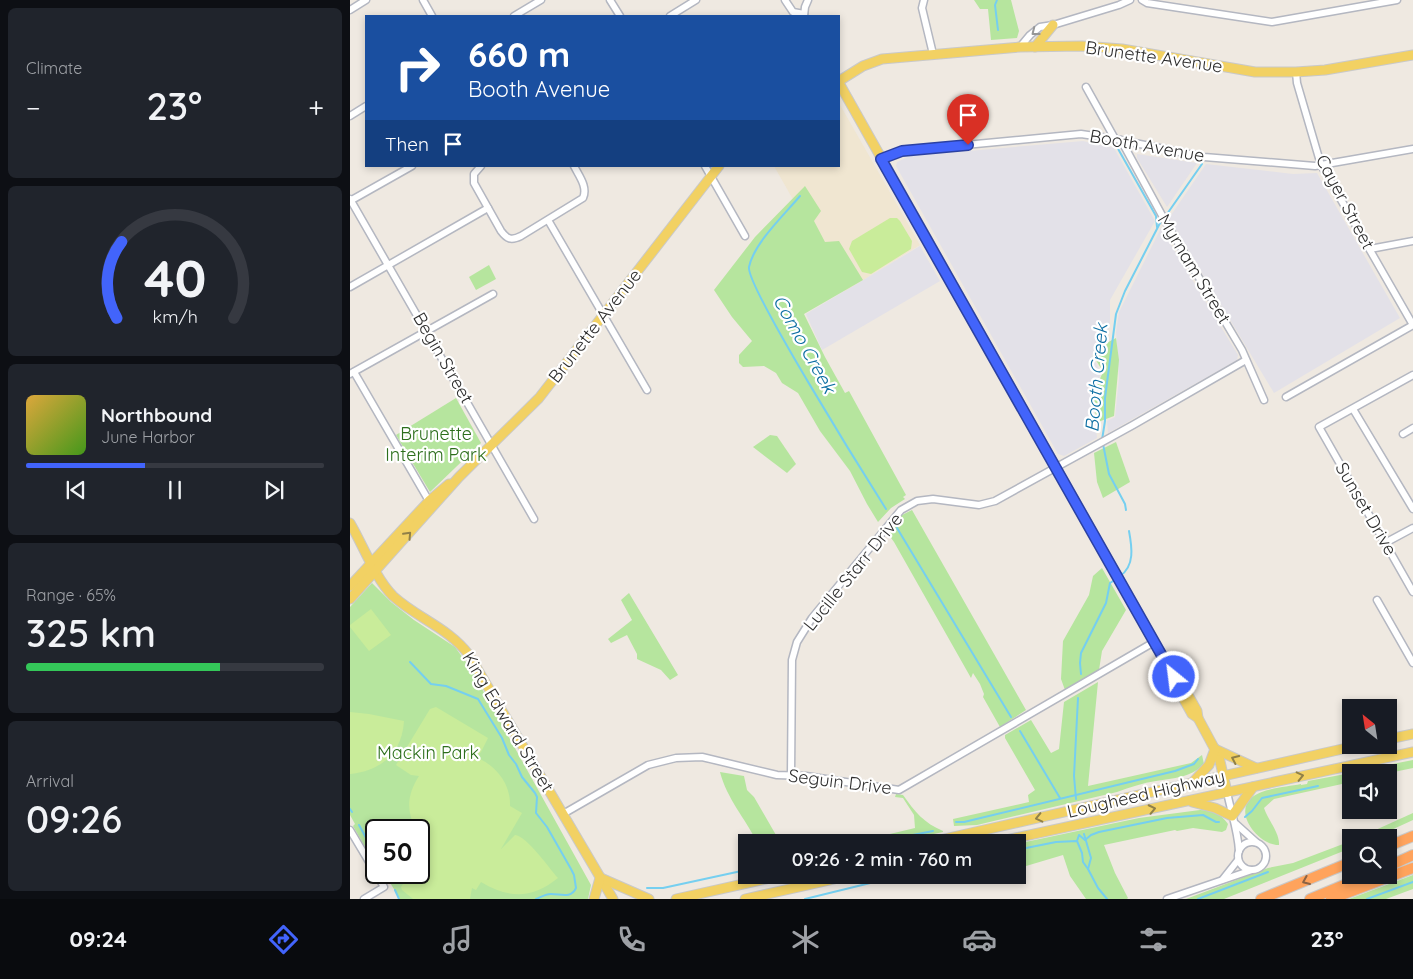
<!DOCTYPE html>
<meta charset="utf-8">
<style>
body{margin:0;font-family:Quicksand,sans-serif;background:#20242c;color:#f1f3f6;height:100vh;display:flex;flex-direction:column;font-size:19px;white-space:nowrap}
*{box-sizing:border-box;margin:0}
p{font-size:16px;color:#9ea1a6}
.icon{flex:none;width:28px;height:28px;fill:none;stroke:currentColor;stroke-width:2;stroke-linecap:round;stroke-linejoin:round}
.map{position:relative;flex:1;overflow:hidden}
.details{display:flex;flex-direction:column;gap:8px;padding:8px;background:#0d0f14;width:350px}
.details>*{flex:none}
.hud{position:absolute;left:15px;top:15px;width:475px;height:152px;border-radius:0px;box-shadow:0 2px 8px #0003;background:#1a4fa0;color:#fff;overflow:hidden}
.needle{width:32px;rotate:330deg}
.fabs{position:absolute;left:992px;top:699px;display:grid;gap:10px}
.fabs a{display:grid;place-items:center;width:55px;height:55px;border-radius:0px;background:#171b24;box-shadow:0 2px 8px #0003;font-size:25px}
.speed{position:absolute;left:15px;top:819px;display:flex;gap:10px;font-size:25px;font-weight:700;text-align:center}
.speed>*{display:grid;place-content:center;width:65px;height:65px;border-radius:50%;background:#171b24;box-shadow:0 2px 8px #0003;line-height:1}
.speed .limit{border:2px solid #111;border-radius:8px;background:#fff;color:#111}
.pin{position:absolute;display:grid;place-items:center;width:42px;height:42px;color:#fff;margin:-51px -21px;border-radius:50% 50% 50% 0;rotate:-45deg;box-shadow:0 0 5px #0007}
.pin .icon{rotate:45deg}
.me{position:absolute;width:55px;margin:-28px;rotate:331deg;stroke-linejoin:round;filter:drop-shadow(0 0 4px #0008)}
.turn{display:flex;align-items:center;gap:18px;height:105px;padding:0 20px;font-size:22px}
.turn .icon{width:65px;height:65px;stroke-width:2.5}
.turn b{display:block;font-size:35px;line-height:42px}
.then{display:flex;align-items:center;height:48px;padding:0 20px;background:#0003;gap:10px;font-size:19px}
.big{font-size:38px;font-weight:600;line-height:1.1}
.details .widget{flex:1;display:flex;flex-direction:column;justify-content:center;gap:8px;min-width:0;padding:0 18px;border-radius:8px;background:#20242c}
.details .dial{align-items:center;gap:0}
.dial svg{height:130px;overflow:visible;fill:none;stroke:#363941;stroke-width:7;stroke-linecap:round;text-anchor:middle}
.dial text{fill:#f1f3f6;stroke:none}
.song{display:flex;align-items:center;gap:15px}
.cover{width:60px;height:60px;border-radius:8px;background:linear-gradient(135deg,hsl(40 70% 55%),hsl(100 70% 35%))}
.played{height:5px;border-radius:2px;background:linear-gradient(90deg,#4264fb 40%,#363941 40%)}
.keys{display:flex;justify-content:space-around;direction:ltr}
.heat{display:flex;justify-content:space-between;align-items:center;font-size:28px;direction:ltr}
.charge{height:8px;border-radius:4px;background:linear-gradient(90deg,#34c759 65%,#363941 0)}
.trip{position:absolute;left:388px;top:834px;width:288px;height:50px;border-radius:0px;background:#171b24;box-shadow:0 2px 8px #0003;font-weight:600;line-height:50px;text-align:center}
.menu{display:flex;height:80px;justify-content:space-around;align-items:center;background:#090b0e;color:#9ea1a6}
.menu .icon{width:35px;height:35px}
.menu .selected{color:#4264fb}
.menu b{font-size:22px;color:#f1f3f6}
main{display:flex;flex:1;min-height:0}
.map>svg:first-child{display:block}
.industrial{fill:#e3e1e8}
.education{fill:#f0e6d1}
.green{fill:#b6e59e}
.pitch{fill:#c9ec9a}
.lines{fill:none;stroke-linecap:round;stroke-linejoin:round}
.stream{stroke:#75cff0;stroke-width:2}
.minor-casing{stroke:#b4b7c1;stroke-width:9}
.major-casing{stroke:#c9c9c9;stroke-width:11}
.highway-casing{stroke:#c9c9c9;stroke-width:12}
.minor{stroke:#fff;stroke-width:6}
.major{stroke:#f2d163;stroke-width:9}
.highway{stroke:#ffa35c;stroke-width:10}
.oneway{stroke:#969696}
.oneway2{stroke:#908048}
.oneway3{stroke:#8c6343}
.route-casing{stroke:#2b41a3;stroke-width:12}
.route{stroke:#4264fb;stroke-width:9}
.labels{text-anchor:middle;stroke-width:4.5;stroke-linejoin:round;paint-order:stroke}
.street-label{font-size:18px;fill:#2e2e2e;stroke:#fff}
.park-label{font-size:18px;fill:#2c6e1b;stroke:#fff}
.water-label{font-size:19px;font-style:italic;fill:#0d6fa3;stroke:#fff}
</style>
<main>
<section class="details">
<div class="widget"><p>Climate</p>
<div class="heat"><a>−</a><b class="big">23°</b><a>+</a></div>
</div>
<div class="widget dial"><svg viewBox="0 0 100 80">
<path d="M14 69A42 42 0 1 1 86 69"/>
<path d="M14 69A42 42 0 0 1 17 22" stroke="#4264fb"/>
<text x="50" y="56" font-size="32" font-weight="700">40</text>
<text x="50" y="72" font-size="11">km/h</text>
</svg></div>
<div class="widget">
<div class="song"><i class="cover"></i><div><b>Northbound</b><p>June Harbor</p></div></div>
<div class="played"></div>
<div class="keys"><svg class="icon" aria-label="previous" viewBox="0 0 24 24"><path d="M18 5L8 12l10 7zM5 5v14"/></svg><svg class="icon" aria-label="pause" viewBox="0 0 24 24"><path d="M8 5v14M16 5v14"/></svg><svg class="icon" aria-label="next" viewBox="0 0 24 24"><path d="M6 5l10 7-10 7zM19 5v14"/></svg></div>
</div>
<div class="widget"><p>Range · 65%</p><b class="big">325 km</b><div class="charge"></div></div>
<div class="widget"><p>Arrival</p><b class="big">09:26</b></div>
</section>
<div class="map">
<svg width="1063" height="899" viewBox="0 0 1063 899">
<rect width="100%" height="100%" fill="#efe9e1"/>
<g class="industrial">
<path d="M733,141l31,7 41,73 -45,79v24l-4,12 -10,9 -4,11 9,17 -10,31 4,13 2,21 -33,18 -6,-2 -162,-288 1,-4 13,-6z"/>
<path d="M787,154l60,9 -30,44 -30,-49z"/>
<path d="M856,164l87,10 24,-1 83,145 -126,75 -105,-175z"/>
<path d="M811,228l77,127 -1,5 -129,73 -1,-12 8,-4 4,-39 -3,-46 3,-20z"/>
<path d="M570,246l20,35 -118,69 -16,-36z"/>
</g>
<path class="education" d="M489,103l81,142 -75,46 -71,-125h65z"/>
<g class="green">
<path d="M624,0h37l8,31 -2,7 -26,2 -3,-31h-8z"/>
<path d="M455,186l16,25 -7,10 11,21 14,-1 24,39 -59,34 21,43 20,36 4,-2 57,104 -3,2 2,2 -14,9 -13,14 -11,-18 -17,-33 -30,-40 -22,-38 -16,-10 -6,-10 -12,-7 -21,1 -4,-4v-8l13,-14 -20,-24 -18,-27 41,-53z"/>
<path d="M139,265l7,14 -20,11 -7,-13z"/>
<path d="M766,338l3,22 -5,56 -16,6c-7,-23 -5,-28 5,-50l-10,-17 4,-7z"/>
<path d="M106,398l25,45 -51,49 -34,-57z"/>
<path d="M420,435l7,1 19,28 -9,9 -34,-26z"/>
<path d="M766,442l14,40 -27,16 -6,-16 -3,-29z"/>
<path d="M562,510l114,200 -26,17 -17,-30 1,-3 -4,-10 -7,-11 -2,5 -77,-136 -8,-11 12,-14z"/>
<path d="M752,568l24,42 -24,41 -3,19 -34,20 -4,-11 2,-38 26,-46 4,-19z"/>
<path d="M22,583l19,19 23,18 41,27 16,22 120,216 -3,14h-188l-11,-18 -3,2 -6,-10 39,-1v-42h-43v36l-23,-40 2,-2 -5,-9v-208z"/>
<path d="M279,593l49,82 -8,5 -9,-10 -24,-11v-5l-10,-19 -16,8 -3,-4 24,-19 -11,-20z"/>
<path d="M748,682l-10,104 103,-23 11,-8 2,9c-14,14 -30,14 -48,17 -13,2 -26,6 -39,11l-140,33 -23,1 -1,-7 76,-17 -1,-7 7,-5 -30,-52v-3l26,-15 20,33 8,-4 5,-47z"/>
<path d="M1063,760v8l-24,5 -37,-1z"/>
<path d="M370,772l24,4 3,14 7,7 26,45h-23c-12,-24 -30,-43 -37,-70z"/>
<path d="M1001,773v9l-77,17 -10,9c4,12 16,25 15,37 -18,1 -46,-30 -28,-47 12,-10 35,-11 50,-14v1l6,-1 1,-3z"/>
<path d="M546,794l7,1c12,17 21,28 40,36v1l-46,10h-29l5,-4 42,-10 -1,-13 -11,-17 -8,-1z"/>
<path d="M850,810c12,0 21,4 28,14l-2,6 -4,2 -29,-4 -16,3 -2,-1 -71,15 11,28 13,25 -1,1h-41l-16,-23 -7,-21 -47,14v-25l123,-26z"/>
<path d="M1063,813v7l-37,17h-16z"/>
<path d="M1001,841v7l-127,51h-38l82,-31 25,-5z"/>
<path d="M1063,875v14l-27,10h-37z"/>
</g>
<g class="pitch">
<path d="M540,218h7l3,3 12,20 -1,8 -40,25 -9,-2 -13,-23 3,-8z"/>
<path d="M21,609l20,26 -22,16 -19,-24v-2z"/>
<path d="M86,707l52,31 -7,14 -5,5c19,8 35,26 34,49l12,7 -21,36 14,-14c12,1 34,33 43,43 -26,21 -49,21 -77,4l-5,8 -4,-2 -2,11h-57l-11,-9 -1,-3 9,-14 9,-1v-13l9,-14 -9,-10v-5h-3c-10,-20 -9,-35 3,-54l-8,-1 -15,-10 34,-56z"/>
<path d="M0,712l19,2 35,7c-2,32 -22,49 -53,53h-1z"/>
</g>
<g class="lines">
<g class="stream">
<path d="M647,0l-2,5 3,25"/>
<path d="M767,147l39,69 1,11"/>
<path d="M450,196c-16,19 -46,47 -51,71 -3,19 118,212 137,242"/>
<path d="M817,214l35,-50"/>
<path d="M752,440l3,-19v-23l11,-84 9,-23 35,-68"/>
<path d="M753,444l6,30 16,30 1,6"/>
<path d="M547,528l114,189"/>
<path d="M770,576c15,-10 12,-29 9,-45"/>
<path d="M60,662l21,22 15,2 32,13 24,39 7,17 7,9 6,13 13,16 2,4 -1,16 11,14 24,42 3,6 2,13c-5,11 -15,6 -25,6 -5,0 -10,3 -15,5"/>
<path d="M731,674l-1,-11 1,-10 25,-50 4,-20 6,-4"/>
<path d="M670,731l40,67"/>
<path d="M726,799l-2,-23 4,-78"/>
<path d="M0,809l2,3"/>
<path d="M895,817l7,-6 10,-13 56,-12"/>
<path d="M606,822h8l211,-51 19,-7 4,-5"/>
<path d="M9,825l17,31"/>
<path d="M734,834l7,24 -3,11 10,19 9,11"/>
<path d="M735,840l6,-5 8,-3 68,-14 36,-3 13,7h3"/>
<path d="M727,841l2,-6 6,5"/>
<path d="M527,842l56,-11"/>
<path d="M666,850l40,-8 21,-1 5,12 1,9 5,7"/>
<path d="M36,872l3,7"/>
<path d="M297,888h16l83,-18"/>
<path d="M45,890l4,9"/>
<path d="M455,899l98,-24"/>
<path d="M848,899l70,-27"/>
<path d="M1017,899l46,-17"/>
</g>
<defs>
<g id="minor">
<path d="M73,0l9,16"/>
<path d="M260,0l10,16"/>
<path d="M435,0l8,12 11,2"/>
<path d="M574,0l-2,8 11,46"/>
<path d="M792,0l5,3 125,19 125,-22"/>
<path d="M0,10l16,-10"/>
<path d="M164,16l27,-16"/>
<path d="M320,16l26,-16"/>
<path d="M454,16l1,-9 3,-7"/>
<path d="M670,47l10,-12 10,-8 13,-2 66,-20 11,-5"/>
<path d="M946,72l1,11 24,82 92,160"/>
<path d="M736,87l29,52"/>
<path d="M0,116l16,-10"/>
<path d="M771,140l43,79 78,131 22,50"/>
<path d="M531,159l21,-8 179,-17 34,5 89,18 111,9 98,-17"/>
<path d="M131,166l-7,8v9l27,48c6,8 10,10 20,5l62,-38c5,-11 -4,-22 -9,-32"/>
<path d="M355,166l40,70"/>
<path d="M0,199l184,320"/>
<path d="M0,201l62,-35"/>
<path d="M198,220l99,170"/>
<path d="M1020,249l43,-8"/>
<path d="M0,287l138,-79"/>
<path d="M4,372l75,129"/>
<path d="M0,374l143,-80"/>
<path d="M1063,375l-94,52 94,165"/>
<path d="M936,397l127,-72"/>
<path d="M1003,409l60,100"/>
<path d="M1053,434l10,-6"/>
<path d="M1035,543l28,-15"/>
<path d="M1027,600l36,63"/>
<path d="M441,775l1,-115 5,-18 15,-24 89,-108 16,-9 16,-2 46,6 16,-4 138,-76 113,-65"/>
<path d="M877,792c4,20 11,39 12,59"/>
<path d="M213,814l85,-49 28,-7 26,-1 75,18 29,1 93,14 255,-148"/>
<path d="M886,824l20,18"/>
<path d="M0,830l34,57 -20,12"/>
<circle cx="902" cy="856" r="14"/>
<path d="M873,879l15,-19"/>
<path d="M817,899l85,-29"/>
</g>
<g id="major">
<path d="M685,47l18,-22"/>
<path d="M489,81l24,-15 19,-7 138,-12 62,-1 40,3 133,23h41l29,-2 88,-15"/>
<path d="M489,83l335,594 4,12 14,25 6,4"/>
<path d="M0,523c13,22 25,55 43,73 24,22 56,32 76,59l144,244"/>
<path d="M0,586l79,-85 20,-17"/>
<path d="M0,599l109,-122 80,-79 180,-232"/>
<path d="M828,682l5,4 14,25 1,7 21,39 8,35"/>
<path d="M1039,739l24,-5"/>
<path d="M865,749l41,19"/>
<path d="M843,782l16,-17 6,-16"/>
<path d="M842,802l23,6 17,8 21,-29"/>
<path d="M581,842l429,-97"/>
<path d="M647,842l416,-90"/>
<path d="M251,878l48,21"/>
<path d="M244,899l6,-21"/>
<path d="M326,899l108,-24"/>
<path d="M395,899l107,-24"/>
</g>
<g id="highway">
<path d="M1039,846l24,-10"/>
<path d="M1039,866l24,-11"/>
<path d="M911,899l90,-37"/>
<path d="M960,899l58,-24"/>
<path d="M981,899l82,-31"/>
</g>
</defs>
<use href="#minor" class="minor-casing"/>
<use href="#major" class="major-casing"/>
<use href="#highway" class="highway-casing"/>
<use href="#minor" class="minor"/>
<use href="#major" class="major"/>
<use href="#highway" class="highway"/>
</g>
<defs><path id="oneway-chevron" d="M-2-3.5L2.5 0L-2 3.5" fill="none" stroke-width="1.6" stroke-linecap="round" stroke-linejoin="round" transform="scale(1.25)"/></defs>
<use class="oneway" href="#oneway-chevron" transform="translate(685 32) rotate(142)"/>
<g class="oneway2">
<use href="#oneway-chevron" transform="translate(58 535) rotate(-47)"/>
<use href="#oneway-chevron" transform="translate(885 759) rotate(-155)"/>
<use href="#oneway-chevron" transform="translate(950 776) rotate(-13)"/>
<use href="#oneway-chevron" transform="translate(802 809) rotate(-12)"/>
<use href="#oneway-chevron" transform="translate(689 818) rotate(167)"/>
</g>
<use class="oneway3" href="#oneway-chevron" transform="translate(956 881) rotate(157)"/>
<g class="lines">
<defs>
<path id="route" d="M618,145l-66,6 -21,8 293,518"/>
</defs>
<use href="#route" class="route-casing"/>
<use href="#route" class="route"/>
</g>
<g class="labels">
<g class="street-label">
<text transform="translate(804 57) rotate(8)" y="6">Brunette Avenue</text>
<text transform="translate(797 146) rotate(10)" y="6">Booth Avenue</text>
<text transform="translate(995 202) rotate(62)" y="6">Cayer Street</text>
<text transform="translate(844 269) rotate(59)" y="6">Myrnam Street</text>
<text transform="translate(245 326) rotate(-52)" y="6">Brunette Avenue</text>
<text transform="translate(93 358) rotate(60)" y="6">Begin Street</text>
<text transform="translate(1016 509) rotate(60)" y="6">Sunset Drive</text>
<text transform="translate(503 572) rotate(-51)" y="6">Lucille Starr Drive</text>
<text transform="translate(158 722) rotate(59)" y="6">King Edward Street</text>
<text transform="translate(490 782) rotate(7)" y="6">Seguin Drive</text>
<text transform="translate(796 794) rotate(-13)" y="6">Lougheed Highway</text>
</g>
<g class="park-label">
<text x="86" y="440">Brunette<tspan x="86" dy="21">Interim Park</tspan></text>
<text x="78" y="759">Mackin Park</text>
</g>
<g class="water-label">
<text transform="translate(455 344) rotate(61)" y="7">Como Creek</text>
<text transform="translate(746 378) rotate(-85)" y="7">Booth Creek</text>
</g>
</g>
</svg>
<div class="fabs">
<a><svg class="needle" viewBox="-14 -14 28 28"><path d="M0-13l5 13h-10z" fill="#e53935"/><path d="M0 13l5-13h-10z" fill="#9ea1a6"/></svg></a>
<a><svg class="icon" aria-label="sound" viewBox="0 0 24 24"><path d="M4 9h4l5-4v14l-5-4H4zM17 9q2 3 0 6"/></svg></a>
<a><svg class="icon" aria-label="search" viewBox="0 0 24 24"><circle cx="10" cy="10" r="6"/><path d="M15 15l6 6"/></svg></a>
</div>
<div class="speed"><div class="limit">50</div></div>
<div class="pin" style="left:618px;top:145px;background:#d93025"><svg class="icon" aria-label="arrive" viewBox="0 0 24 24"><path d="M6 21V4h12l-3 4 3 4H6"/></svg></div>
<svg class="me" style="left:824px;top:677px" viewBox="-20 -20 40 40"><circle r="17" fill="#4264fb" stroke="#fff" stroke-width="3"/><path d="M0-11L8 9 0 5-8 9z" fill="#fff"/></svg>
<div class="trip">09:26 · 2 min · 760 m</div>
<div class="hud">
<div class="turn"><svg class="icon" aria-label="right" viewBox="0 0 24 24"><path d="M7 20v-9h11M14 6l5 5-5 5"/></svg><div><b>660 m</b>Booth Avenue</div></div>
<div class="then">Then<svg class="icon" aria-label="arrive" viewBox="0 0 24 24"><path d="M6 21V4h12l-3 4 3 4H6"/></svg></div>
</div>
</div>
</main>
<nav class="menu">
<b>09:24</b>
<svg class="icon selected" aria-label="directions" viewBox="0 0 24 24"><path d="M12 3l9 9-9 9-9-9zM9 14v-3h6M13 9l2 2-2 2"/></svg>
<svg class="icon" aria-label="music" viewBox="0 0 24 24"><path d="M9 18V5l10-2v13"/><circle cx="6" cy="18" r="3"/><circle cx="16" cy="16" r="3"/></svg>
<svg class="icon" aria-label="phone" viewBox="0 0 24 24"><path d="M5 4h4l2 5-3 2q2 4 5 5l2-3 5 2v4C11 20 4 13 5 4z"/></svg>
<svg class="icon" aria-label="climate" viewBox="0 0 24 24"><path d="M12 3v18M4 7l16 10M4 17L20 7"/></svg>
<svg class="icon" aria-label="car" viewBox="0 0 24 24"><path d="M5 17H2v-5l4-1 3-4h7l3 4 3 1v5h-3M9 17h6M6 11h13"/><circle cx="7" cy="17" r="2"/><circle cx="17" cy="17" r="2"/></svg>
<svg class="icon" aria-label="filters" viewBox="0 0 24 24"><path d="M4 7h16M4 17h16"/><circle cx="9" cy="7" r="2"/><circle cx="15" cy="17" r="2"/></svg>
<b>23°</b>
</nav>
